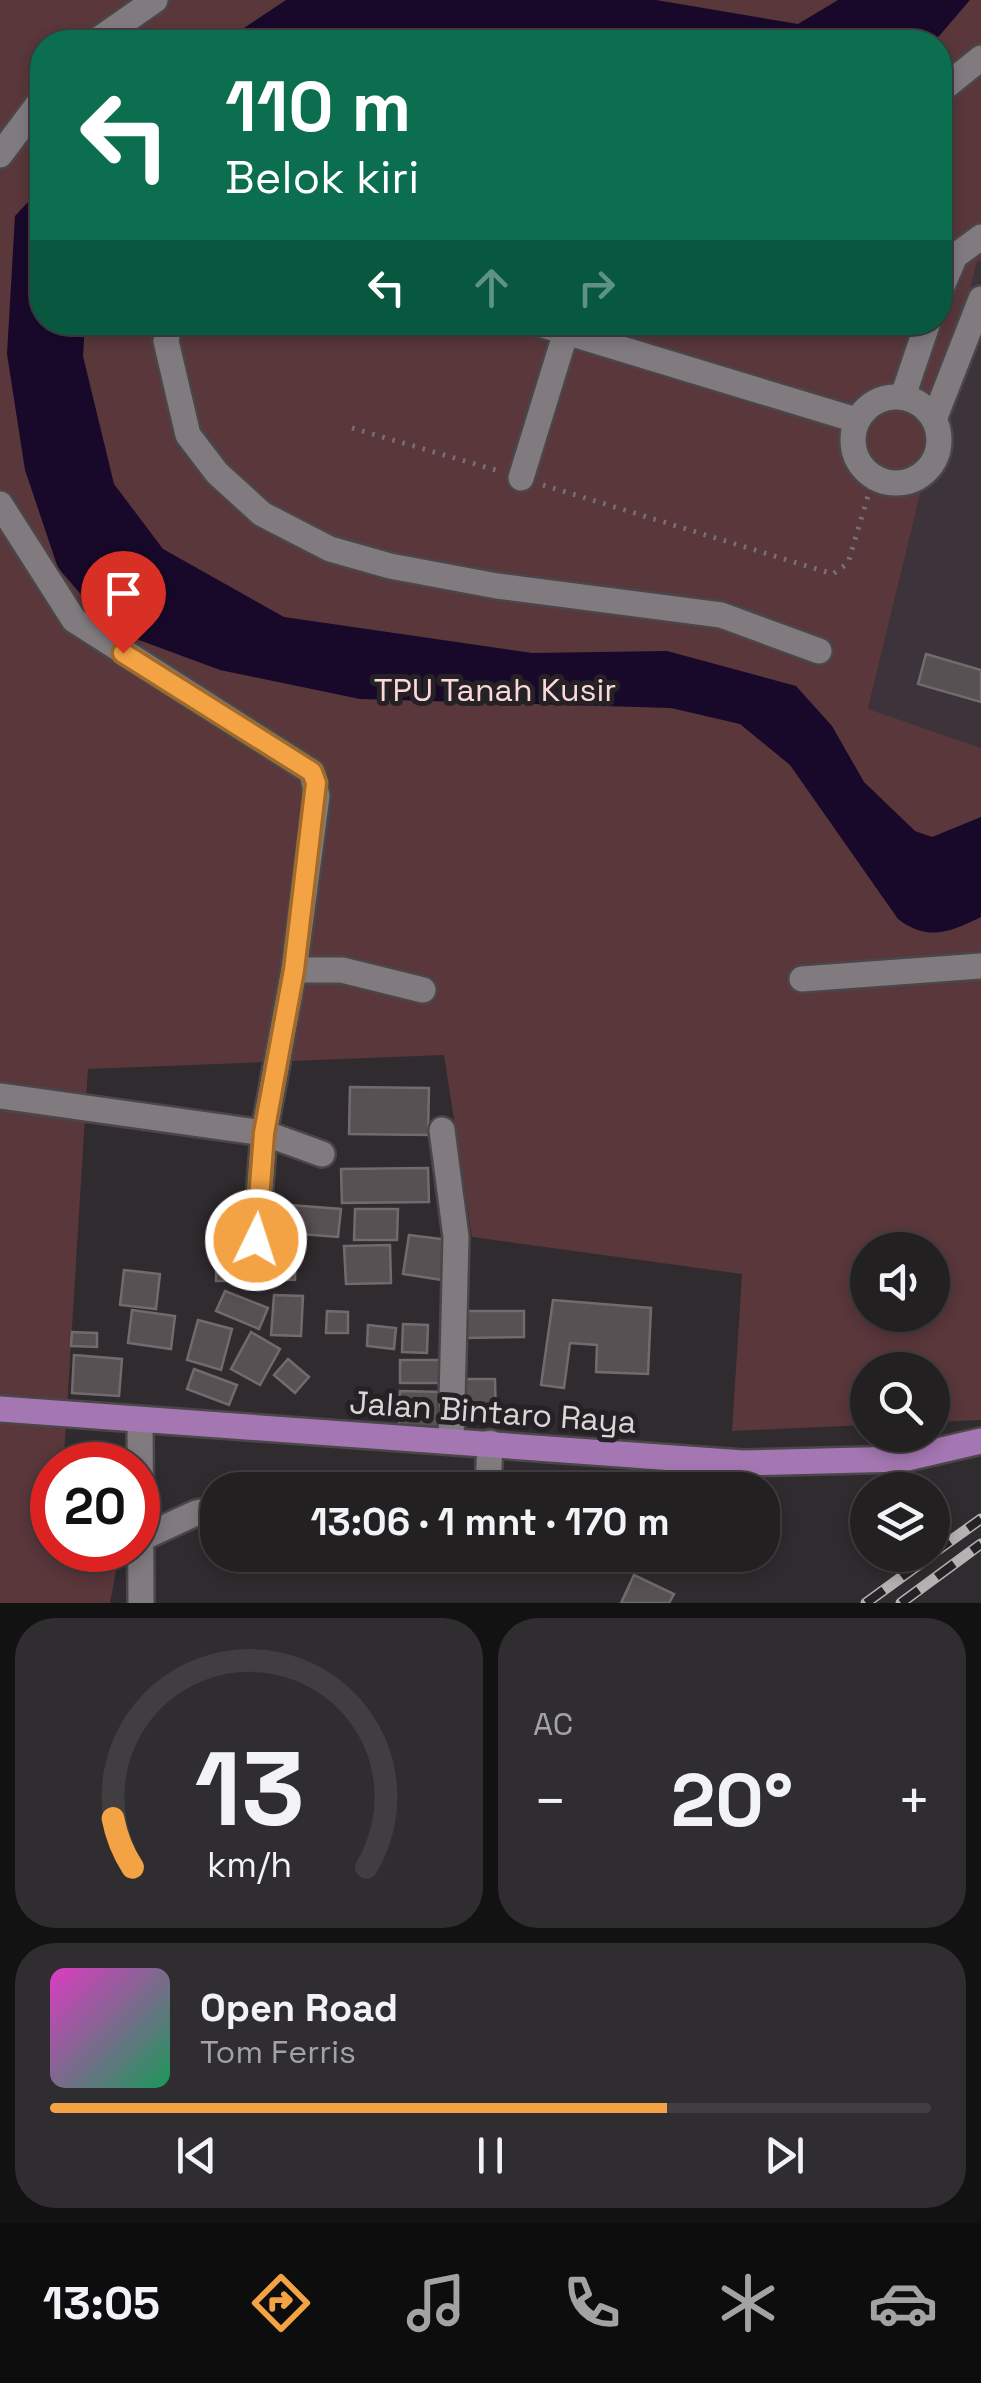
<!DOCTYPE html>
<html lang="id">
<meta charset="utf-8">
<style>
body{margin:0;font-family:"Space Grotesk",sans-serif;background:#2f2d2f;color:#f1f3f6;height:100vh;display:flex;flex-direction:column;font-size:38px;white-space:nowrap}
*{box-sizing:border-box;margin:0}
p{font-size:32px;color:#a3a3a5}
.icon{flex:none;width:55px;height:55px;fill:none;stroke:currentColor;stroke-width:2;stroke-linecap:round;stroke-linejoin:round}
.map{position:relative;height:1603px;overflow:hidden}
.panel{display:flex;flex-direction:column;gap:15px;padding:15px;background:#131213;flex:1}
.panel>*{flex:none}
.top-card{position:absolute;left:30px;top:30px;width:922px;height:305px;border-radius:40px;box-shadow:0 5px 15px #0003,0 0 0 2px #403e40;background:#0b6e4f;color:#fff;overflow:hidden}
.tools{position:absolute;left:850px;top:1232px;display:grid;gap:20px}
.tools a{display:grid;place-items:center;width:100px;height:100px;border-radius:50%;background:#232022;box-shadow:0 5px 15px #0003,0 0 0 2px #403e40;font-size:50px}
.speed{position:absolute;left:30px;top:1442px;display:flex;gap:20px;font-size:50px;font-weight:700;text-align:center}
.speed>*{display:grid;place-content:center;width:130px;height:130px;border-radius:50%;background:#232022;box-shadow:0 5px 15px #0003,0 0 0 2px #403e40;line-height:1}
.speed .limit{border:15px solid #d22;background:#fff;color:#111}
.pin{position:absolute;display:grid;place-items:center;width:85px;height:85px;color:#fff;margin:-102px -42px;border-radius:50% 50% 50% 0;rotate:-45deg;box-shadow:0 0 10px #0007}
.pin .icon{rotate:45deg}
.me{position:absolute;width:110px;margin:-55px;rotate:4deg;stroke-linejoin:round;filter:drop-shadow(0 0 8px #0008)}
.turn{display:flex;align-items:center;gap:35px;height:210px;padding:0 30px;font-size:45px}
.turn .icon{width:130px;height:130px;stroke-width:2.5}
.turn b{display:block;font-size:70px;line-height:85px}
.lanes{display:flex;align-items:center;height:95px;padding:0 30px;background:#0003;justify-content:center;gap:50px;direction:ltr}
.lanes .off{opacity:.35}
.big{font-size:75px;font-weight:800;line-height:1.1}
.panel .tile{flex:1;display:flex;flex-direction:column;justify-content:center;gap:15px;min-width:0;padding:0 35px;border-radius:40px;background:#2f2d2f}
.panel .dial{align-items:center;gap:0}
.dial svg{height:260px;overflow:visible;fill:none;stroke:#403e40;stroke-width:7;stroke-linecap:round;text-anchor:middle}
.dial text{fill:#f1f3f6;stroke:none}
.song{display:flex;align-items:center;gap:30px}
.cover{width:120px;height:120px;border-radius:15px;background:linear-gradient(135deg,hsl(310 70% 55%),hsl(150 70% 35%))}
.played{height:10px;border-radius:5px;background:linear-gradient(90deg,#f4a344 70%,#403e40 70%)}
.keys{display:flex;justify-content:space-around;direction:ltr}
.heat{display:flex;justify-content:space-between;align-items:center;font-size:55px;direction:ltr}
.panel .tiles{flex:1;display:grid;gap:15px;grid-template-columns:1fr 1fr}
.tile:last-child{grid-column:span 2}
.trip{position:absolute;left:200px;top:1472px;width:580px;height:100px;border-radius:40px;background:#232022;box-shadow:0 5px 15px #0003,0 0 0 2px #403e40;font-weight:800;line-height:100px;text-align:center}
.menu{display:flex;height:160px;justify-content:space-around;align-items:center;background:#0e0d0e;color:#a3a3a5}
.menu .icon{width:70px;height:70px}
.menu .active{color:#f4a344}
.menu b{font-size:45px;color:#f1f3f6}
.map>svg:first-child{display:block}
.built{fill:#3d333a}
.green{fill:#59373b;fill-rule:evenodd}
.water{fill:#18092b}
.building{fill:#585153;stroke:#726b6d;stroke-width:2.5}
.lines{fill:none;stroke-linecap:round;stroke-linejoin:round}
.minor-casing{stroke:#4a4649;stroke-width:30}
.major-casing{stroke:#4a4649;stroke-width:30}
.path{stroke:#747173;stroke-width:5;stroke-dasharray:2.5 8;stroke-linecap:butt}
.minor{stroke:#817b7f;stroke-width:25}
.major{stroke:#a577b2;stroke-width:25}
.rail-casing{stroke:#b5b2b4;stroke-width:11}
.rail{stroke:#252124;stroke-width:8;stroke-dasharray:22;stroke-linecap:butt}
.route-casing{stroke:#9f6a2c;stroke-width:25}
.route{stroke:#f4a344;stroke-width:18}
.labels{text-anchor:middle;stroke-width:10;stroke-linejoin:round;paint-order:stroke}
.park-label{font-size:32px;fill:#fbd8db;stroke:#252124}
.street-label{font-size:32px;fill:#dad7d9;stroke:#252124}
</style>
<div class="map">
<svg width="981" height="1603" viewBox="0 0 981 1603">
<rect width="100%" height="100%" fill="#2f2b2e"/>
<path class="built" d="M977,260l4,1v487l-113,-38z"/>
<path class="green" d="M0,0h981v261h-4l-109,448 113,39v672l-48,2 -1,-52h-64l-1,55 -135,6 10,-157 -270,-37 -28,-182 -356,14 -24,388 13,8h-25v85h68l-10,53h-110zM42,42h898v280h-898zM868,1250h64v65h-64z"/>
<g class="water">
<path d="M286,0h370l142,24 40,-24h132l-36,42h-379l-48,-13 -110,1 -26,12h-148z"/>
<path d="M42,187v135l43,1 -2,33 31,128 49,65 121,68 248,36 135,-2 129,35 36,40 32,56 51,49 17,6 49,-20v100c-31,15 -53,25 -83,2l-108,-154 -50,-41 -69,-16 -311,-9 -140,-29 -108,-40 -54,-62 -33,-98 -18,-116 8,-138z"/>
</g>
<g class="building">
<path d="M926,654l55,16v32l-63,-18z"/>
<path d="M350,1087l79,1 -1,47 -79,-1z"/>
<path d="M428,1168l1,34 -87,1 -1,-34z"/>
<path d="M290,1205l51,4 -3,28 -50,-4z"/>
<path d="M355,1209h43l-1,31h-43z"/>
<path d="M217,1223h32l-1,58h-32z"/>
<path d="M409,1235l40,5 -7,40 -39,-6z"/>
<path d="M271,1240l25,1 -1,39 -26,-1z"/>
<path d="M390,1245l1,38 -45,1 -2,-38z"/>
<path d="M124,1270l36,4 -4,35 -36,-4z"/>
<path d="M225,1291l43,17 -9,21 -43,-18z"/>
<path d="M274,1295l29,1 -2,40 -30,-1z"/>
<path d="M553,1300l98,8 -3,66 -52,-2 1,-27 -27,-2 -6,45 -23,-3z"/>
<path d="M132,1310l43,6 -4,33 -43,-6z"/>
<path d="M327,1311l21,1v21h-22z"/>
<path d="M465,1311h59v26l-59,1z"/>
<path d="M198,1320l34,9 -11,41 -34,-10z"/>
<path d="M403,1324l25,1 -1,28 -25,-1z"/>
<path d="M368,1325l28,3 -2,21 -27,-3z"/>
<path d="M72,1332l25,1v14l-26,-1z"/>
<path d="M251,1332l29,17 -20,36 -29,-16z"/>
<path d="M74,1355l48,4 -3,37 -47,-3z"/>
<path d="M288,1359l21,18 -14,16 -21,-18z"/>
<path d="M400,1360h48l-1,23h-47z"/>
<path d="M194,1369l43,16 -8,20 -42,-16z"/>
<path d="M457,1379h38l1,43 -38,1z"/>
<path d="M400,1391l44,1 -1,36 -44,-2z"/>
<path d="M634,1575l40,19 -5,9h-48z"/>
</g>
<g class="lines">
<defs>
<g id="minor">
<path d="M95,42l60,-42"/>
<path d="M940,91l41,-33"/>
<path d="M0,155l42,-56"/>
<path d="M940,291l15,-35 26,-19"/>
<path d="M169,322l-3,19 22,94 29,38 45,41 68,35 60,17 107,20 224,29 98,36"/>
<path d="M533,322l323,98"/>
<path d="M903,396l25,-74"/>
<circle cx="896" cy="440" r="43"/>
<path d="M935,417l46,-118"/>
<path d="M521,478l48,-156"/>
<path d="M0,504l74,116 238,152 5,24 -23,174"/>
<path d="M802,979l179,-13"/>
<path d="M0,1096l264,37 58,21"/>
<path d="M442,1130l14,107 -5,204"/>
<path d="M256,1240l8,-107 30,-163h48l81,20"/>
<path d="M140,1421l1,182"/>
<path d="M488,1490l2,-47"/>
<path d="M140,1539l56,-26 22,-4"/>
</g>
<path id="major" d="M0,1409l743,54 160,-4 78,-18"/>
</defs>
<use href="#minor" class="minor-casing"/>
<use href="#major" class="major-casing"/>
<g class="path">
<path d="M352,428l147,43"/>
<path d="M543,485l290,89 15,-11 25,-84"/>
</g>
<use href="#minor" class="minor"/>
<use href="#major" class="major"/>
<defs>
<g id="rail">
<path d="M932,1554l49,-35"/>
<path d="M866,1603l66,-48"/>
<path d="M901,1603l80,-59"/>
</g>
</defs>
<use href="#rail" class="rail-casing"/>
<use href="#rail" class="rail"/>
</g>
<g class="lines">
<defs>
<path id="route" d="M123,653l189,119 4,11 -22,187 -30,163 -8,107"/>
</defs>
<use href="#route" class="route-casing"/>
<use href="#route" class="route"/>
</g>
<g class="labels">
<g class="park-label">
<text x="495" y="701">TPU Tanah Kusir</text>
</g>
<g class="street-label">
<text transform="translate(493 1412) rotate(4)" y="11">Jalan Bintaro Raya</text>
</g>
</g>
</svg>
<div class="tools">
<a><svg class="icon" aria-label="sound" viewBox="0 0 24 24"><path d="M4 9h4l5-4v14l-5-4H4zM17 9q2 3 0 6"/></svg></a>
<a><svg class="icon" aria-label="search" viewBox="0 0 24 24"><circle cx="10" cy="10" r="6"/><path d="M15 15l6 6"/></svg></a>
<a><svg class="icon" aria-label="layers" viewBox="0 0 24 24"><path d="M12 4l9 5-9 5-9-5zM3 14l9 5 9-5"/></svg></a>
</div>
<div class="speed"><div class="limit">20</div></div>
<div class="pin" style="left:123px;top:653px;background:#d93025"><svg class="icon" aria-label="arrive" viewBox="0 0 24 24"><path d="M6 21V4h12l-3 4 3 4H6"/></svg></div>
<svg class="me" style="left:256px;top:1240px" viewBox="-20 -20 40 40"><circle r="17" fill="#f4a344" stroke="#fff" stroke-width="3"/><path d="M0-11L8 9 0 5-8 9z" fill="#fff"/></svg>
<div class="trip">13:06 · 1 mnt · 170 m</div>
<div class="top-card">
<div class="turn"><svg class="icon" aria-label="left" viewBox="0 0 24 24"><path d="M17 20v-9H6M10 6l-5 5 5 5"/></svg><div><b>110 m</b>Belok kiri</div></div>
<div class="lanes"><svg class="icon" aria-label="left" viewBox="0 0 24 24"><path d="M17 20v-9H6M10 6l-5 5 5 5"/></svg><svg class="icon off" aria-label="ahead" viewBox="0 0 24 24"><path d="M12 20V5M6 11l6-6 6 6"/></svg><svg class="icon off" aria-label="right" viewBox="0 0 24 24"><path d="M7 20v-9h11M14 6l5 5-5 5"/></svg></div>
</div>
</div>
<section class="panel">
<div class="tiles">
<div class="tile dial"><svg viewBox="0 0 100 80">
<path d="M14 69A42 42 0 1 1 86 69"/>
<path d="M14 69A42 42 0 0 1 8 54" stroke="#f4a344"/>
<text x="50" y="56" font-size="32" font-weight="700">13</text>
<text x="50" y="72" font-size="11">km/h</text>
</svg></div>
<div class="tile"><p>AC</p>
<div class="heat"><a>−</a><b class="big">20°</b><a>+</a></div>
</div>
<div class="tile">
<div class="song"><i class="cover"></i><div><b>Open Road</b><p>Tom Ferris</p></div></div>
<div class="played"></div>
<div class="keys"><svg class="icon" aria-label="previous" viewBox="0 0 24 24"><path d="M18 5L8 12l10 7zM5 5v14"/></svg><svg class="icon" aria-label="pause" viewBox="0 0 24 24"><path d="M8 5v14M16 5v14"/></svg><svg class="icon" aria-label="next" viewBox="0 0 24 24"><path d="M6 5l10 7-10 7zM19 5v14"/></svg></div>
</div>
</div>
</section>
<nav class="menu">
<b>13:05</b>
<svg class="icon active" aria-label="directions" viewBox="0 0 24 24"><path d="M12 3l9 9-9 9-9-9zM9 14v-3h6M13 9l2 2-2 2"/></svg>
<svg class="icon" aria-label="music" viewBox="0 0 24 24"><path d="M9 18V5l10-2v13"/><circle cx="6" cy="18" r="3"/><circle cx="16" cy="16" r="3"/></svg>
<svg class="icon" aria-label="phone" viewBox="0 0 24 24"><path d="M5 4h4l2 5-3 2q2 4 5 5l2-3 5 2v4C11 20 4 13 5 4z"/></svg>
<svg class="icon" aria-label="climate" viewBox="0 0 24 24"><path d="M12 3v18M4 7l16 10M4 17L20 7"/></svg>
<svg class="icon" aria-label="car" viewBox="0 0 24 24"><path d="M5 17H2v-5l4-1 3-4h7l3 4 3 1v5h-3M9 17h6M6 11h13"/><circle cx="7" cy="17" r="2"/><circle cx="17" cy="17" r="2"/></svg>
</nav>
